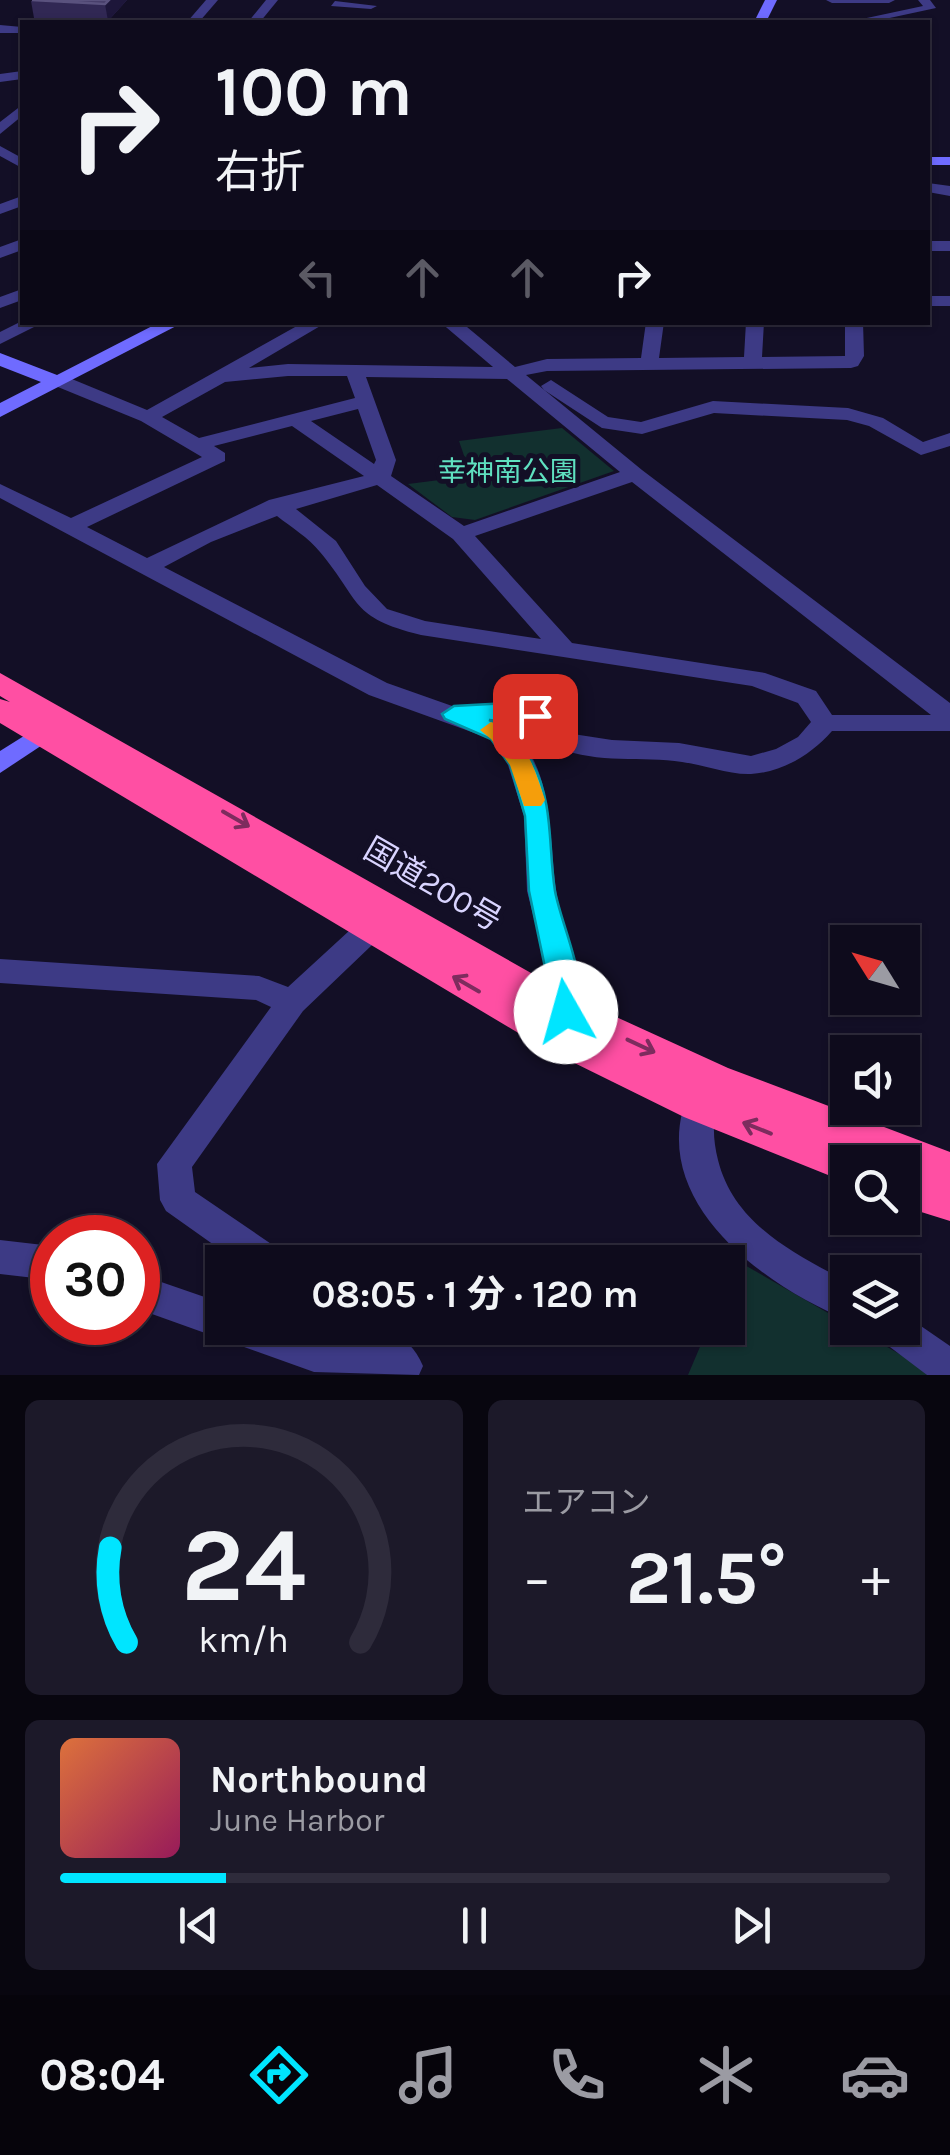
<!DOCTYPE html>
<html lang="ja">
<meta charset="utf-8">
<style>
body{margin:0;font-family:Karla,"Noto Sans JP",sans-serif;background:#1c1929;color:#f1f3f6;height:100vh;display:flex;flex-direction:column;font-size:38px;white-space:nowrap}
*{box-sizing:border-box;margin:0}
p{font-size:32px;color:#9b9ba3}
.icon{flex:none;width:55px;height:55px;fill:none;stroke:currentColor;stroke-width:2;stroke-linecap:round;stroke-linejoin:round}
.map{position:relative;height:1375px;overflow:hidden}
.panel{display:flex;flex-direction:column;gap:25px;padding:25px;background:#08060f;flex:1}
.panel>*{flex:none}
.banner{position:absolute;left:20px;top:20px;width:910px;height:305px;border-radius:0px;box-shadow:0 2px 8px #0004,0 0 0 2px #2e2b3b;background:#0e0b1c;color:#f1f3f6;overflow:hidden}
.needle{width:65px;rotate:307deg}
.fabs{position:absolute;left:830px;top:925px;display:grid;gap:20px}
.fabs a{display:grid;place-items:center;width:90px;height:90px;border-radius:0px;background:#0e0b1c;box-shadow:0 2px 8px #0004,0 0 0 2px #2e2b3b;font-size:50px}
.speed{position:absolute;left:30px;top:1215px;display:flex;gap:20px;font-size:50px;font-weight:700;text-align:center}
.speed>*{display:grid;place-content:center;width:130px;height:130px;border-radius:50%;background:#0e0b1c;box-shadow:0 2px 8px #0004,0 0 0 2px #2e2b3b;line-height:1}
.speed .limit{border:15px solid #d22;background:#fff;color:#111}
.pin{position:absolute;display:grid;place-items:center;width:85px;height:85px;color:#fff;margin:-42px;border-radius:20px;box-shadow:0 5px 15px #0006}
.me{position:absolute;width:110px;margin:-55px;rotate:353deg;stroke-linejoin:round;filter:drop-shadow(0 0 8px #0008)}
.turn{display:flex;align-items:center;gap:35px;height:210px;padding:0 30px;font-size:45px}
.turn .icon{width:130px;height:130px;stroke-width:2.5}
.turn b{display:block;font-size:70px;line-height:85px}
.lanes{display:flex;align-items:center;height:95px;padding:0 30px;background:#0003;justify-content:center;gap:50px;direction:ltr}
.lanes .off{opacity:.35}
.big{font-size:75px;font-weight:700;line-height:1.1}
.panel .tile{flex:1;display:flex;flex-direction:column;justify-content:center;gap:15px;min-width:0;padding:0 35px;border-radius:15px;background:#1c1929}
.panel .dial{align-items:center;gap:0}
.dial svg{height:260px;overflow:visible;fill:none;stroke:#2e2b3b;stroke-width:7;stroke-linecap:round;text-anchor:middle}
.dial text{fill:#f1f3f6;stroke:none}
.song{display:flex;align-items:center;gap:30px}
.cover{width:120px;height:120px;border-radius:15px;background:linear-gradient(135deg,hsl(20 70% 55%),hsl(330 70% 35%))}
.played{height:10px;border-radius:5px;background:linear-gradient(90deg,#00e5ff 20%,#2e2b3b 20%)}
.keys{display:flex;justify-content:space-around;direction:ltr}
.heat{display:flex;justify-content:space-between;align-items:center;font-size:55px;direction:ltr}
.panel .tiles{flex:1;display:grid;gap:25px;grid-template-columns:1fr 1fr}
.tile:last-child{grid-column:span 2}
.trip{position:absolute;left:205px;top:1245px;width:540px;height:100px;border-radius:0px;background:#0e0b1c;box-shadow:0 2px 8px #0004,0 0 0 2px #2e2b3b;font-weight:700;line-height:100px;text-align:center}
.tabs{display:flex;height:160px;justify-content:space-around;align-items:center;background:#06040b;color:#9b9ba3}
.tabs .icon{width:70px;height:70px}
.tabs .on{color:#00e5ff}
.tabs b{font-size:45px;color:#f1f3f6}
.map>svg:first-child{display:block}
.green{fill:#12302f}
.lines{fill:none;stroke-linecap:round;stroke-linejoin:round}
.street{fill:#3d3a85;fill-rule:evenodd}
.secondary{fill:#6f6bff;fill-rule:evenodd}
.highway{fill:#ff4fa3;fill-rule:evenodd}
.wall{fill:#312854}
.shaded-wall{fill:#1d163a}
.building{fill:#433a66;stroke:#5a527e;stroke-width:2.5}
.oneway{stroke:#7d2c5e}
.route{fill:#00e5ff;stroke:#0095a6;stroke-width:2.5}
.slow{fill:#f59e0b}
.labels{text-anchor:middle;stroke-width:10;stroke-linejoin:round;paint-order:stroke}
.park-label{font-size:28px;fill:#5fe0c0;stroke:#130f26}
.near-street-label{font-size:32px;fill:#d9d4ff;stroke:#130f26}
</style>
<div class="map">
<svg width="950" height="1375" viewBox="0 0 950 1375">
<rect width="100%" height="100%" fill="#130f26"/>
<g class="green">
<path d="M562,428l52,43 -139,49 -23,-3 -44,-33 63,-8 -12,-35z"/>
<path d="M736,1260l179,103 12,12h-239l20,-47h20v-48z"/>
</g>
<g class="lines">
<g class="street">
<path d="M206,0h12l-19,22h-12z"/>
<path d="M266,0h12l-18,22h-12z"/>
<path d="M826,0h69l-6,3h-57z"/>
<path d="M918,0h12l6,8 -65,14h-23l75,-16z"/>
<path d="M335,1l42,5 -6,3 -40,-3z"/>
<path d="M0,25l22,2v6h-22z"/>
<path d="M22,71v8l-22,3v-8z"/>
<path d="M22,105v11l-22,18v-12z"/>
<path d="M0,146l22,12v10l-22,-12z"/>
<path d="M928,183l22,3v10l-22,-4z"/>
<path d="M22,196v10l-22,8v-10z"/>
<path d="M22,239v11l-22,8v-11z"/>
<rect x="928" y="241" width="22" height="10"/>
<path d="M22,289v11l-22,8v-11z"/>
<rect x="928" y="296" width="22" height="10"/>
<path d="M22,321l22,1 -44,22v-12z"/>
<path d="M304,322h23l-78,46 39,-4 205,3 -53,-45h21l54,45 32,-8 94,-1 5,-36h18l-5,36 85,-1 2,-35h18l-2,35 83,-1v-34h18l1,34 -6,10 -7,2 -304,3 -21,4 116,95 308,233v28h-118c-20,23 -49,41 -81,43 -21,1 -47,-9 -69,-12 -39,-6 -85,2 -123,-14 -33,-14 -20,-30 -69,-28 66,24 58,114 66,170 8,50 40,93 15,142l-11,4 -11,-4 -5,-9 6,-12 1,-26 -24,-94 -3,-75 -16,-51 -17,-26 -122,-44 -369,-197v-14l71,34 131,-61 -61,-36 -88,-36v-8h14l80,33zM288,376h59l8,22 -156,40 -37,-21 63,-35zM366,377l141,2 113,93 -156,54 -73,-50 5,-16zM358,409l18,51 -2,4 -63,-43zM292,426l72,50 -95,24 -122,58 -60,-31 138,-66v-8l-11,-7zM632,482l299,233h-99l-16,-24 -51,-18 -193,-30 -97,-107zM377,485l76,54 88,100 -116,-18 -38,-12 -22,-23 -29,-45 -40,-32zM277,516c14,11 32,22 43,36 42,50 29,65 101,83l331,51 46,17 13,19 -13,15 -22,12 -25,7 -72,-13 -67,-3 -39,-6 -29,-24 -36,-7 -53,4 -68,-24 -223,-116 47,-25z"/>
<path d="M551,380l57,37 33,5 72,-21 135,7 35,10 40,24 27,-9v13l-29,9 -52,-29 -22,-6 -133,-7 -72,21 -40,-6 -58,-38 -3,-4z"/>
<path d="M384,905l10,3 5,8 -5,8 -91,87 -111,156 3,25 85,58 5,12h-47l-72,-51 -6,-11 -3,-36 114,-157 -15,-7 -256,-17v-24l259,17 29,11 86,-79z"/>
<path d="M706,1078l12,4 4,10c-10,22 -10,44 -4,68 16,64 75,93 130,122v38c-90,-36 -212,-129 -154,-238z"/>
<path d="M0,1240l52,6v34l-52,-6z"/>
<path d="M138,1274l84,29v25h71l50,10 -5,-10c37,0 69,-1 85,38l-4,9 -105,-3 -176,-63z"/>
<path d="M902,1313l48,33v29h-23l-45,-34 -6,-13h26z"/>
</g>
<g class="secondary">
<path d="M765,0h12l-11,22h-12z"/>
<rect x="928" y="157" width="22" height="8"/>
<path d="M160,322h24l-184,95v-14l41,-21 -41,-16v-13l57,22z"/>
<path d="M59,714l9,2 4,6 -4,6 -68,45v-22z"/>
</g>
<path class="highway" d="M0,673l579,327 149,68 222,84v69l-48,-15v-44h-21l-16,-6 2,6h-19v21l-164,-66 -144,-71 -540,-323v-24l10,3 -10,-6z"/>
</g>
<path class="wall" d="M127,0l-19,21 -74,-3 -3,-17z"/>
<path class="shaded-wall" d="M109,0h18l-19,21 -3,-17z"/>
<path class="building" d="M32,0h77l-4,4z"/>
<defs><path id="oneway-shaft" d="M-6 0H5M1.5-3L5.5 0L1.5 3" fill="none" stroke-width="1.6" stroke-linecap="round" stroke-linejoin="round" transform="scale(2.5)"/></defs>
<g class="oneway">
<use href="#oneway-shaft" transform="translate(236 819) rotate(30)"/>
<use href="#oneway-shaft" transform="translate(466 984) rotate(-150)"/>
<use href="#oneway-shaft" transform="translate(641 1046) rotate(25)"/>
<use href="#oneway-shaft" transform="translate(757 1128) rotate(-158)"/>
</g>
<path class="route" d="M508,703l35,8 4,5 -12,8 -46,-4c20,8 33,22 43,42 22,41 16,85 23,129 6,34 37,97 21,129l-10,3 -10,-3 -27,-129 -4,-75 -15,-51 -19,-26 -46,-20 -3,-5 12,-8z"/>
<path class="slow" d="M491,722c33,9 44,48 54,78l-4,6h-17l-14,-41 -19,-26 -11,-9z"/>
<g class="labels">
<g class="park-label">
<text x="508" y="481">幸神南公園</text>
</g>
<g class="near-street-label">
<text transform="translate(433 884) rotate(30)" y="11">国道200号</text>
</g>
</g>
</svg>
<div class="fabs">
<a><svg class="needle" viewBox="-14 -14 28 28"><path d="M0-13l5 13h-10z" fill="#e53935"/><path d="M0 13l5-13h-10z" fill="#9b9ba3"/></svg></a>
<a><svg class="icon" aria-label="sound" viewBox="0 0 24 24"><path d="M4 9h4l5-4v14l-5-4H4zM17 9q2 3 0 6"/></svg></a>
<a><svg class="icon" aria-label="search" viewBox="0 0 24 24"><circle cx="10" cy="10" r="6"/><path d="M15 15l6 6"/></svg></a>
<a><svg class="icon" aria-label="layers" viewBox="0 0 24 24"><path d="M12 4l9 5-9 5-9-5zM3 14l9 5 9-5"/></svg></a>
</div>
<div class="speed"><div class="limit">30</div></div>
<div class="pin" style="left:535px;top:716px;background:#d93025"><svg class="icon" aria-label="arrive" viewBox="0 0 24 24"><path d="M6 21V4h12l-3 4 3 4H6"/></svg></div>
<svg class="me" style="left:566px;top:1012px" viewBox="-20 -20 40 40"><circle r="19" fill="#fff"/><path d="M0-13L10 11 0 6-10 11z" fill="#00e5ff"/></svg>
<div class="trip">08:05 · 1 分 · 120 m</div>
<div class="banner">
<div class="turn"><svg class="icon" aria-label="right" viewBox="0 0 24 24"><path d="M7 20v-9h11M14 6l5 5-5 5"/></svg><div><b>100 m</b>右折</div></div>
<div class="lanes"><svg class="icon off" aria-label="left" viewBox="0 0 24 24"><path d="M17 20v-9H6M10 6l-5 5 5 5"/></svg><svg class="icon off" aria-label="ahead" viewBox="0 0 24 24"><path d="M12 20V5M6 11l6-6 6 6"/></svg><svg class="icon off" aria-label="ahead" viewBox="0 0 24 24"><path d="M12 20V5M6 11l6-6 6 6"/></svg><svg class="icon" aria-label="right" viewBox="0 0 24 24"><path d="M7 20v-9h11M14 6l5 5-5 5"/></svg></div>
</div>
</div>
<section class="panel">
<div class="tiles">
<div class="tile dial"><svg viewBox="0 0 100 80">
<path d="M14 69A42 42 0 1 1 86 69"/>
<path d="M14 69A42 42 0 0 1 9 40" stroke="#00e5ff"/>
<text x="50" y="56" font-size="32" font-weight="700">24</text>
<text x="50" y="72" font-size="11">km/h</text>
</svg></div>
<div class="tile"><p>エアコン</p>
<div class="heat"><a>−</a><b class="big">21.5°</b><a>+</a></div>
</div>
<div class="tile">
<div class="song"><i class="cover"></i><div><b>Northbound</b><p>June Harbor</p></div></div>
<div class="played"></div>
<div class="keys"><svg class="icon" aria-label="previous" viewBox="0 0 24 24"><path d="M18 5L8 12l10 7zM5 5v14"/></svg><svg class="icon" aria-label="pause" viewBox="0 0 24 24"><path d="M8 5v14M16 5v14"/></svg><svg class="icon" aria-label="next" viewBox="0 0 24 24"><path d="M6 5l10 7-10 7zM19 5v14"/></svg></div>
</div>
</div>
</section>
<nav class="tabs">
<b>08:04</b>
<svg class="icon on" aria-label="directions" viewBox="0 0 24 24"><path d="M12 3l9 9-9 9-9-9zM9 14v-3h6M13 9l2 2-2 2"/></svg>
<svg class="icon" aria-label="music" viewBox="0 0 24 24"><path d="M9 18V5l10-2v13"/><circle cx="6" cy="18" r="3"/><circle cx="16" cy="16" r="3"/></svg>
<svg class="icon" aria-label="phone" viewBox="0 0 24 24"><path d="M5 4h4l2 5-3 2q2 4 5 5l2-3 5 2v4C11 20 4 13 5 4z"/></svg>
<svg class="icon" aria-label="climate" viewBox="0 0 24 24"><path d="M12 3v18M4 7l16 10M4 17L20 7"/></svg>
<svg class="icon" aria-label="car" viewBox="0 0 24 24"><path d="M5 17H2v-5l4-1 3-4h7l3 4 3 1v5h-3M9 17h6M6 11h13"/><circle cx="7" cy="17" r="2"/><circle cx="17" cy="17" r="2"/></svg>
</nav>
